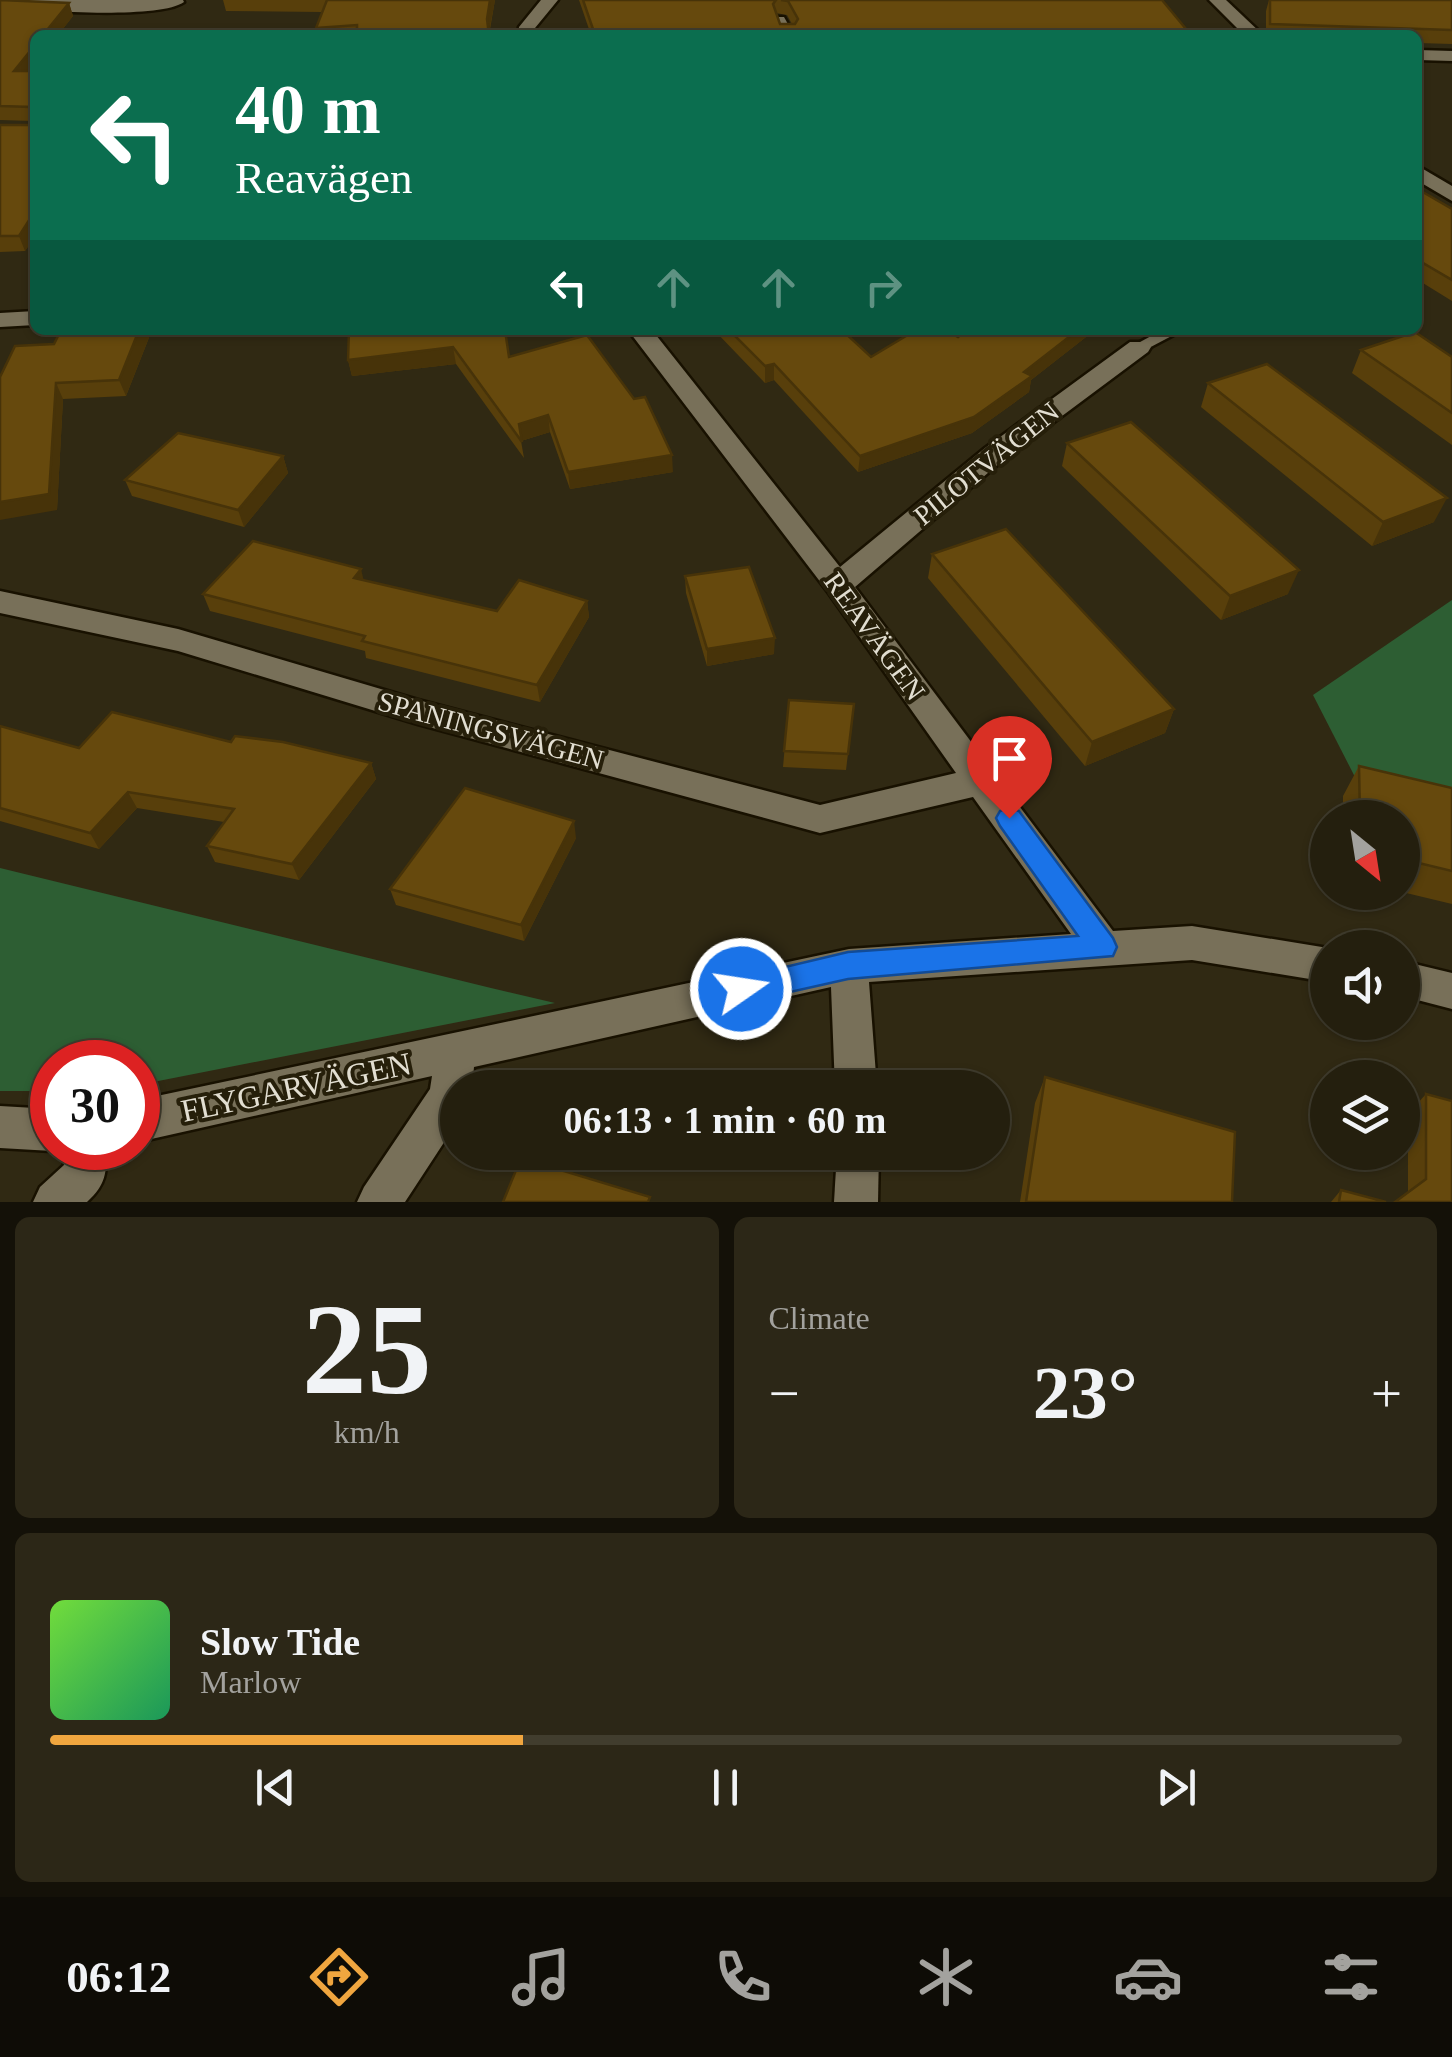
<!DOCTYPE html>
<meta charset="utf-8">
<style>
body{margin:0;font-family:Georgia,serif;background:#2c2717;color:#f1f3f6;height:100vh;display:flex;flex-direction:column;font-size:38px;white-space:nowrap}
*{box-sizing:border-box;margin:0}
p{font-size:32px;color:#a3a29e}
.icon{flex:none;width:55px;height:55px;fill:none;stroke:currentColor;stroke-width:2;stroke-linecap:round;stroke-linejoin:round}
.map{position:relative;height:1202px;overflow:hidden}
.side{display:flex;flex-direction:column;gap:15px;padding:15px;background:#141108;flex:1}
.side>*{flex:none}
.top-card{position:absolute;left:30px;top:30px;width:1392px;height:305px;border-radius:15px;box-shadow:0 2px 8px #0004,0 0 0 2px #413d2e;background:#0b6e4f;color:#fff;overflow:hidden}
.needle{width:65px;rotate:150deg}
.tools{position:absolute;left:1310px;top:800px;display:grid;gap:20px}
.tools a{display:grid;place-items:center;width:110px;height:110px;border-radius:50%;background:#241f0e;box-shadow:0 2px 8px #0004,0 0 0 2px #413d2e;font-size:50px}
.speed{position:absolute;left:30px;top:1040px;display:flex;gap:20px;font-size:50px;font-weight:700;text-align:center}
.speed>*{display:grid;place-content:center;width:130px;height:130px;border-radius:50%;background:#241f0e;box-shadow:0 2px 8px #0004,0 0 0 2px #413d2e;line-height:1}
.speed .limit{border:15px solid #d22;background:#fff;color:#111}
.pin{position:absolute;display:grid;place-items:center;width:85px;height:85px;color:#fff;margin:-102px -42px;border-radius:50% 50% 50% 0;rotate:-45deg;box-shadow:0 0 10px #0007}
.pin .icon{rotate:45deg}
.me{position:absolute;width:110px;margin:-55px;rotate:77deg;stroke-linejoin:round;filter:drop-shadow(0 0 8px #0008)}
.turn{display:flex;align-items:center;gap:35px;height:210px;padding:0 40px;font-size:45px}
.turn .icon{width:130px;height:130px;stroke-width:2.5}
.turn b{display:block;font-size:70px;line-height:85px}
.lanes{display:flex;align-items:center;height:95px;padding:0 40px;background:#0003;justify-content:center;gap:50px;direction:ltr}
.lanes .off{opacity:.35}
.big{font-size:75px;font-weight:700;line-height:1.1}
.side .widget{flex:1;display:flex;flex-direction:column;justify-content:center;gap:15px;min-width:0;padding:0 35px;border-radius:15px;background:#2c2717}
.side .dial{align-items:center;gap:0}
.dial b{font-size:130px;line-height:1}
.song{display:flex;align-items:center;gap:30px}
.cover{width:120px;height:120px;border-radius:15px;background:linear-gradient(135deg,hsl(100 70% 55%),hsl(150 70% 35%))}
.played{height:10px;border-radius:5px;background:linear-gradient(90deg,#f0a63f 35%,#413d2e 35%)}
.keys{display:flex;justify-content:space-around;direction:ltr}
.heat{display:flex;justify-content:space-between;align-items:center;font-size:55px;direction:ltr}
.side .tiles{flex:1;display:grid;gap:15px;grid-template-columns:1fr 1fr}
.widget:last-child{grid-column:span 2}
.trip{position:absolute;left:440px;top:1070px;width:570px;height:100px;border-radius:50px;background:#241f0e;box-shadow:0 2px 8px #0004,0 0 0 2px #413d2e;font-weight:700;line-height:100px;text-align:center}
.tabs{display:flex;height:160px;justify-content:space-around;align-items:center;background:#0e0c06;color:#a3a29e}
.tabs .icon{width:70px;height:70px}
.tabs .selected{color:#f0a63f}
.tabs b{font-size:45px;color:#f1f3f6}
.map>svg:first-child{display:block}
.green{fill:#2d5e33}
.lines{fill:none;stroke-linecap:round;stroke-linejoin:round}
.lane-casing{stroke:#181100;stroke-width:5}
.street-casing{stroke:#181100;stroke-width:5}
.secondary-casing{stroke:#181100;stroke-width:5}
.lane{fill:#787059;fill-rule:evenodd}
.street{fill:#787059;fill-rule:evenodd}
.secondary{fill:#787059;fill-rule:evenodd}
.wall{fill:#583f0b;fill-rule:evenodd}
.shaded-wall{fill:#473309}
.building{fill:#66490d;stroke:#473309;stroke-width:2.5}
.route{fill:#1a73e8;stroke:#114b97;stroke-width:2.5}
.labels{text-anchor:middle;stroke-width:8;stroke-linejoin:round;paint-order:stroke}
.street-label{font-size:28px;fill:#e2ded1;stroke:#261f0a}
.near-street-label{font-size:32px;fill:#e2ded1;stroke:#261f0a}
</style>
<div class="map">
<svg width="1452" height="1202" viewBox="0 0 1452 1202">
<rect width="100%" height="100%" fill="#302913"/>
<g class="green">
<path d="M1452,600v196l-97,-19 -42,-82z"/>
<path d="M0,868l491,120 64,15 -417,82v-23h-86v29h-52z"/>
</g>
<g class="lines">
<defs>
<g id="lane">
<path d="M776,17h8l10,18h-12z"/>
<path d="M1162,330h21l-38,20 -6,2 -8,-5z"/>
</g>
<g id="street">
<path d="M0,0h183l1,2c-25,18 -147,8 -184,7z"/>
<path d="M541,0h17l-23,28 1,7h-18l1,-8z"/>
<path d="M1418,50l34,1v10l-34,-1z"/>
<path d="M35,311v14l-35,2v-14z"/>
<path d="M628,330h24l188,237 145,-119 145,-106h18l3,5 -3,5 -145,108 -148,127 258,344 79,-5 136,22v34l-136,-22 -323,22 8,106h-42l-4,-101 -357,80 -2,21h-14v33l-53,81h-48l7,-15 66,-98 2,-13 -294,66v-42l711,-151 222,-15 -98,-137 -153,36 -402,-109 -240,-73 -178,-38v-22l178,38 240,71 402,105 136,-32 -128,-181z"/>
<path d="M1402,961l50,12v36l-50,-13z"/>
<path d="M0,1106l52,3v39h8l-8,3 -52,-3z"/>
<path d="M64,1148h42c1,24 0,37 -19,54h-54l7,-15 24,-22z"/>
<path d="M837,1152h42l-1,50h-44z"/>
</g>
<g id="secondary">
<path d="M1209,0h17l37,35h-19z"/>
<path d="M1418,166l34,20v15l-34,-20z"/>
</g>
</defs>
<use href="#lane" class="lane-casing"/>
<use href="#street" class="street-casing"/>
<use href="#secondary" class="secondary-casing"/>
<use href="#lane" class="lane"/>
<use href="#street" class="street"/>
<use href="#secondary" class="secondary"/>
</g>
<g class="wall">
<path d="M0,0l69,3 4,13 -15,19h-23l-5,36h5v165l-10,15 -25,1v-127h29l4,-4 -33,-1z"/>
<path d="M223,0h272l-6,35h-172l-1,-7 6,-16 -96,-1z"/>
<path d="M579,0h583l29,35h-600zM776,13l11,2 5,9h-12z"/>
<path d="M1269,0h183v44l-34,-1v-8h-152v-24z"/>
<path d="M1418,192l34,17v92l-34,-21z"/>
<path d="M61,330h91l-26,66 -63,3 -6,111 -3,-166z"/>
<path d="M349,330l160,27 164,115 -103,17 -20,-57 -29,9 3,17 -68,-94 -104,12 -4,-16z"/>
<path d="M714,330h128l29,27 87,-20 9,-7h128l-64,50 -2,12 -57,41 -114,39 -84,-92 -9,3z"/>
<path d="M1361,350l91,7v88l-100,-72z"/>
<path d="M1208,383l226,139 -62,24 -171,-139z"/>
<path d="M1067,443l221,151 -67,26 -159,-154z"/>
<path d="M283,456l5,17 -44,54 -112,-31 -7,-16z"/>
<path d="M932,554l242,155 -9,24 -80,33 -157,-188z"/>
<path d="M685,576l89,78 -67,12 -21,-73z"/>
<path d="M364,580l133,31 90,-10 2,16 -49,85 -174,-44 -1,-7 -155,-40 -7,-17z"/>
<path d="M789,700l65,4 -8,66 -63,-3z"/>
<path d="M0,726l79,22 152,-6 140,21 5,16 -77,101 -84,-18 -8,-16 17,-24 -87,-14 -38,41 -99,-28z"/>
<path d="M1359,766l93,22v116l-50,-12v-74h-59v-22z"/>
<path d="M576,838l-52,103 -128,-36 -6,-16z"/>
<path d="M1045,1077l187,125h-212l15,-99z"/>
<path d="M1426,1094l26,108 -44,-10v-78z"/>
<path d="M1341,1190l45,12h-55z"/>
</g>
<g class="shaded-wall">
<path d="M490,0h5l-6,32 -2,-13z"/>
<path d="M69,3l4,13 -15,19h-15z"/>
<path d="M35,45v20l-16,20 -5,-14z"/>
<path d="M35,211v25l-10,15 -6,-15z"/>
<path d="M139,330h13l-26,66 -7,-16z"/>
<path d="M1078,330h17l-64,50 -2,12 -57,41 -114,39 2,-16 164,-84z"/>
<path d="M453,347l3,17 -104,12 -4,-16z"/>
<path d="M774,364v16l-9,3v-17z"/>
<path d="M56,383l7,16 -6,111 -57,10v-18z"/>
<path d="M548,415l2,17 -29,9 -2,-17z"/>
<path d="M672,455l1,17 -103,17 -2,-17z"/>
<path d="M283,456l5,17 -44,54 -6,-17z"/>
<path d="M1447,498l-13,24 -62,24 11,-24z"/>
<path d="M361,569l4,17 -11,-8z"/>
<path d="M1299,570l-11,24 -67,26 9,-24z"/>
<path d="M587,601l2,16 -49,85 -3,-17z"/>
<path d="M775,638l-1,16 -67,12v-17z"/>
<path d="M1174,709l-9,24 -80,33 7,-24z"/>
<path d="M371,763l5,16 -77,101 -7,-16z"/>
<path d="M128,792l9,16 -38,41 -9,-16z"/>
<path d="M574,821l2,17 -52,103 -3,-16z"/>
</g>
<g class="building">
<path d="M0,0l69,3 -26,32h-8v10l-21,26h21v140l-16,25h-19v-111h29l4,-4 -1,-14 -32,-1z"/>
<path d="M327,0h163l-3,19 2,16h-132v-10l-41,3z"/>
<path d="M583,0h193l-3,4 7,20h15l3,-5 -10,-18 -7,-1h381l29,35h-64l-3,-3 -57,3h-472z"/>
<path d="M1270,0h182v30l-182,-6z"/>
<path d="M1421,191l31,18v71l-34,-20v-68z"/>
<path d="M61,330h78l-20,50 -63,3 -7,111 -49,8v-125l15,-31 39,-2z"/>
<path d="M349,330h156l4,27 78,-22 47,64 11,-2 27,58 -104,17 -20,-57 -29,9 3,18 -69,-95 -105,13z"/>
<path d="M729,330h113l29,27 45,-27h30l12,7 9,-7h111l-54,42 8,4 -58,41 -114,39 -86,-92 -9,2z"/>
<path d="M1415,332l37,25v56l-91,-63z"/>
<path d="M1267,364l180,134 -64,24 -175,-139z"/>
<path d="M1131,422l168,148 -69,26 -163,-153z"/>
<path d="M178,433l105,23 -45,54 -113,-30z"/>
<path d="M1006,529l168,180 -82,33 -160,-188z"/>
<path d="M253,541l108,28 -7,9 143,33 22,-31 68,21 -50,84 -175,-44 3,-5 -162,-42z"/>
<path d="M749,567l26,71 -68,11 -22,-73z"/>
<path d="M789,700l65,4 -6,50 -64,-3z"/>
<path d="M112,712l119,30 4,-6 48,6 88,21 -79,101 -85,-18 27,-37 -106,-17 -38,41 -90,-25v-82l79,22z"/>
<path d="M1359,766l93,22v83l-50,-12v-41h-42z"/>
<path d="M465,788l109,33 -53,104 -131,-36z"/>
<path d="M1045,1077l190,55 -3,70h-206z"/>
<path d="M1426,1094l26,7v101h-57l31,-23z"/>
<path d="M521,1158l129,39 -2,5h-145z"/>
<path d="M1341,1190l45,12h-47z"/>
</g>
<path class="route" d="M1009,808l10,3 94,127 4,9 -4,9 -265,23 -107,24 -10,-4 -4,-10 4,-9 117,-28 230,-16 -78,-110 -4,-8 4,-7z"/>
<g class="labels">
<g class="street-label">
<text transform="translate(986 463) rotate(-39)" y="10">PILOTVÄGEN</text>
<text transform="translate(875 636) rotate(54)" y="10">REAVÄGEN</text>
<text transform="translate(491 730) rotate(15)" y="10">SPANINGSVÄGEN</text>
</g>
<g class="near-street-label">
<text transform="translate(296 1087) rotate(-12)" y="11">FLYGARVÄGEN</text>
</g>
</g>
</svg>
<div class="tools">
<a><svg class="needle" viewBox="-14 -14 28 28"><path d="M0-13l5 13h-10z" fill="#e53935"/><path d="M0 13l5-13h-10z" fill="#a3a29e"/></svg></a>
<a><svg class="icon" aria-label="sound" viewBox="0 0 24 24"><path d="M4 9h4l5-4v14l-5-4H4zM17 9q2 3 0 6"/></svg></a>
<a><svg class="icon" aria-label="layers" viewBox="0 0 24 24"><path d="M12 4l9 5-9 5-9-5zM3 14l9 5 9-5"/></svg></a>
</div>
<div class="speed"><div class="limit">30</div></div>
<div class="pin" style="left:1009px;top:818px;background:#d93025"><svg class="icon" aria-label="arrive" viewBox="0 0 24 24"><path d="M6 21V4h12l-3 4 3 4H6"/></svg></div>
<svg class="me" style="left:741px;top:989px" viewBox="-20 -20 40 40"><circle r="17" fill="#1a73e8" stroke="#fff" stroke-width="3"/><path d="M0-11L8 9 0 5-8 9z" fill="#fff"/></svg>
<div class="trip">06:13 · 1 min · 60 m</div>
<div class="top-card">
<div class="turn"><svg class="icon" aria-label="left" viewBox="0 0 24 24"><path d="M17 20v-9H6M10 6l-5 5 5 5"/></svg><div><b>40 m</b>Reavägen</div></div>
<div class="lanes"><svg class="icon" aria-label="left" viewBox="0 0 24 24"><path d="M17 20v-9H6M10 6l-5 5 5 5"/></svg><svg class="icon off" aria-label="ahead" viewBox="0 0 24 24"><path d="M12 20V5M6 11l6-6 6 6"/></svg><svg class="icon off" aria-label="ahead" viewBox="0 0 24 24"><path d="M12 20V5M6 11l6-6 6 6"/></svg><svg class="icon off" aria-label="right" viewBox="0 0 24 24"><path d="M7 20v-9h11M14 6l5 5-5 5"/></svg></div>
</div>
</div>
<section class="side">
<div class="tiles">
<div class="widget dial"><b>25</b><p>km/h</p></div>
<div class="widget"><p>Climate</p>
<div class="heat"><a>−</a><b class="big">23°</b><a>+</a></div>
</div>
<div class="widget">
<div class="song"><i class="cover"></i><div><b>Slow Tide</b><p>Marlow</p></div></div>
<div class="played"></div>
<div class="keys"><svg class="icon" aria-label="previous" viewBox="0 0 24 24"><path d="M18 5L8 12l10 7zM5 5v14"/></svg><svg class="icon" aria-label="pause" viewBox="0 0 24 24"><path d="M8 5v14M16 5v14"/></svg><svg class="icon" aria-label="next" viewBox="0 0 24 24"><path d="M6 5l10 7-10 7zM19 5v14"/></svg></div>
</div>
</div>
</section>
<nav class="tabs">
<b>06:12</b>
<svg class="icon selected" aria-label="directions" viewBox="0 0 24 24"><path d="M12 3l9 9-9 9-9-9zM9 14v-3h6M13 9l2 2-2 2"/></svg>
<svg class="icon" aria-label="music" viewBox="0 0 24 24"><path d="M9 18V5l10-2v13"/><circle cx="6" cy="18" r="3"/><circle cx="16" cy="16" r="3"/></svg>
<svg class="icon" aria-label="phone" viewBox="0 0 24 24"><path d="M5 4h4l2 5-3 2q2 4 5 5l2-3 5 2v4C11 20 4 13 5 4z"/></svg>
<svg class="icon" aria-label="climate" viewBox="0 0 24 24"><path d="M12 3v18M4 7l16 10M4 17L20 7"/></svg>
<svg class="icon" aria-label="car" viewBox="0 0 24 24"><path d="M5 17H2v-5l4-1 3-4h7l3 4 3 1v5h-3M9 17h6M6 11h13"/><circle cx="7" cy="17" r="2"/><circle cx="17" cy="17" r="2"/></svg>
<svg class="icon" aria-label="filters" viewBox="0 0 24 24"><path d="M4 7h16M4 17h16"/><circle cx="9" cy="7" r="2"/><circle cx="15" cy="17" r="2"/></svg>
</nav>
